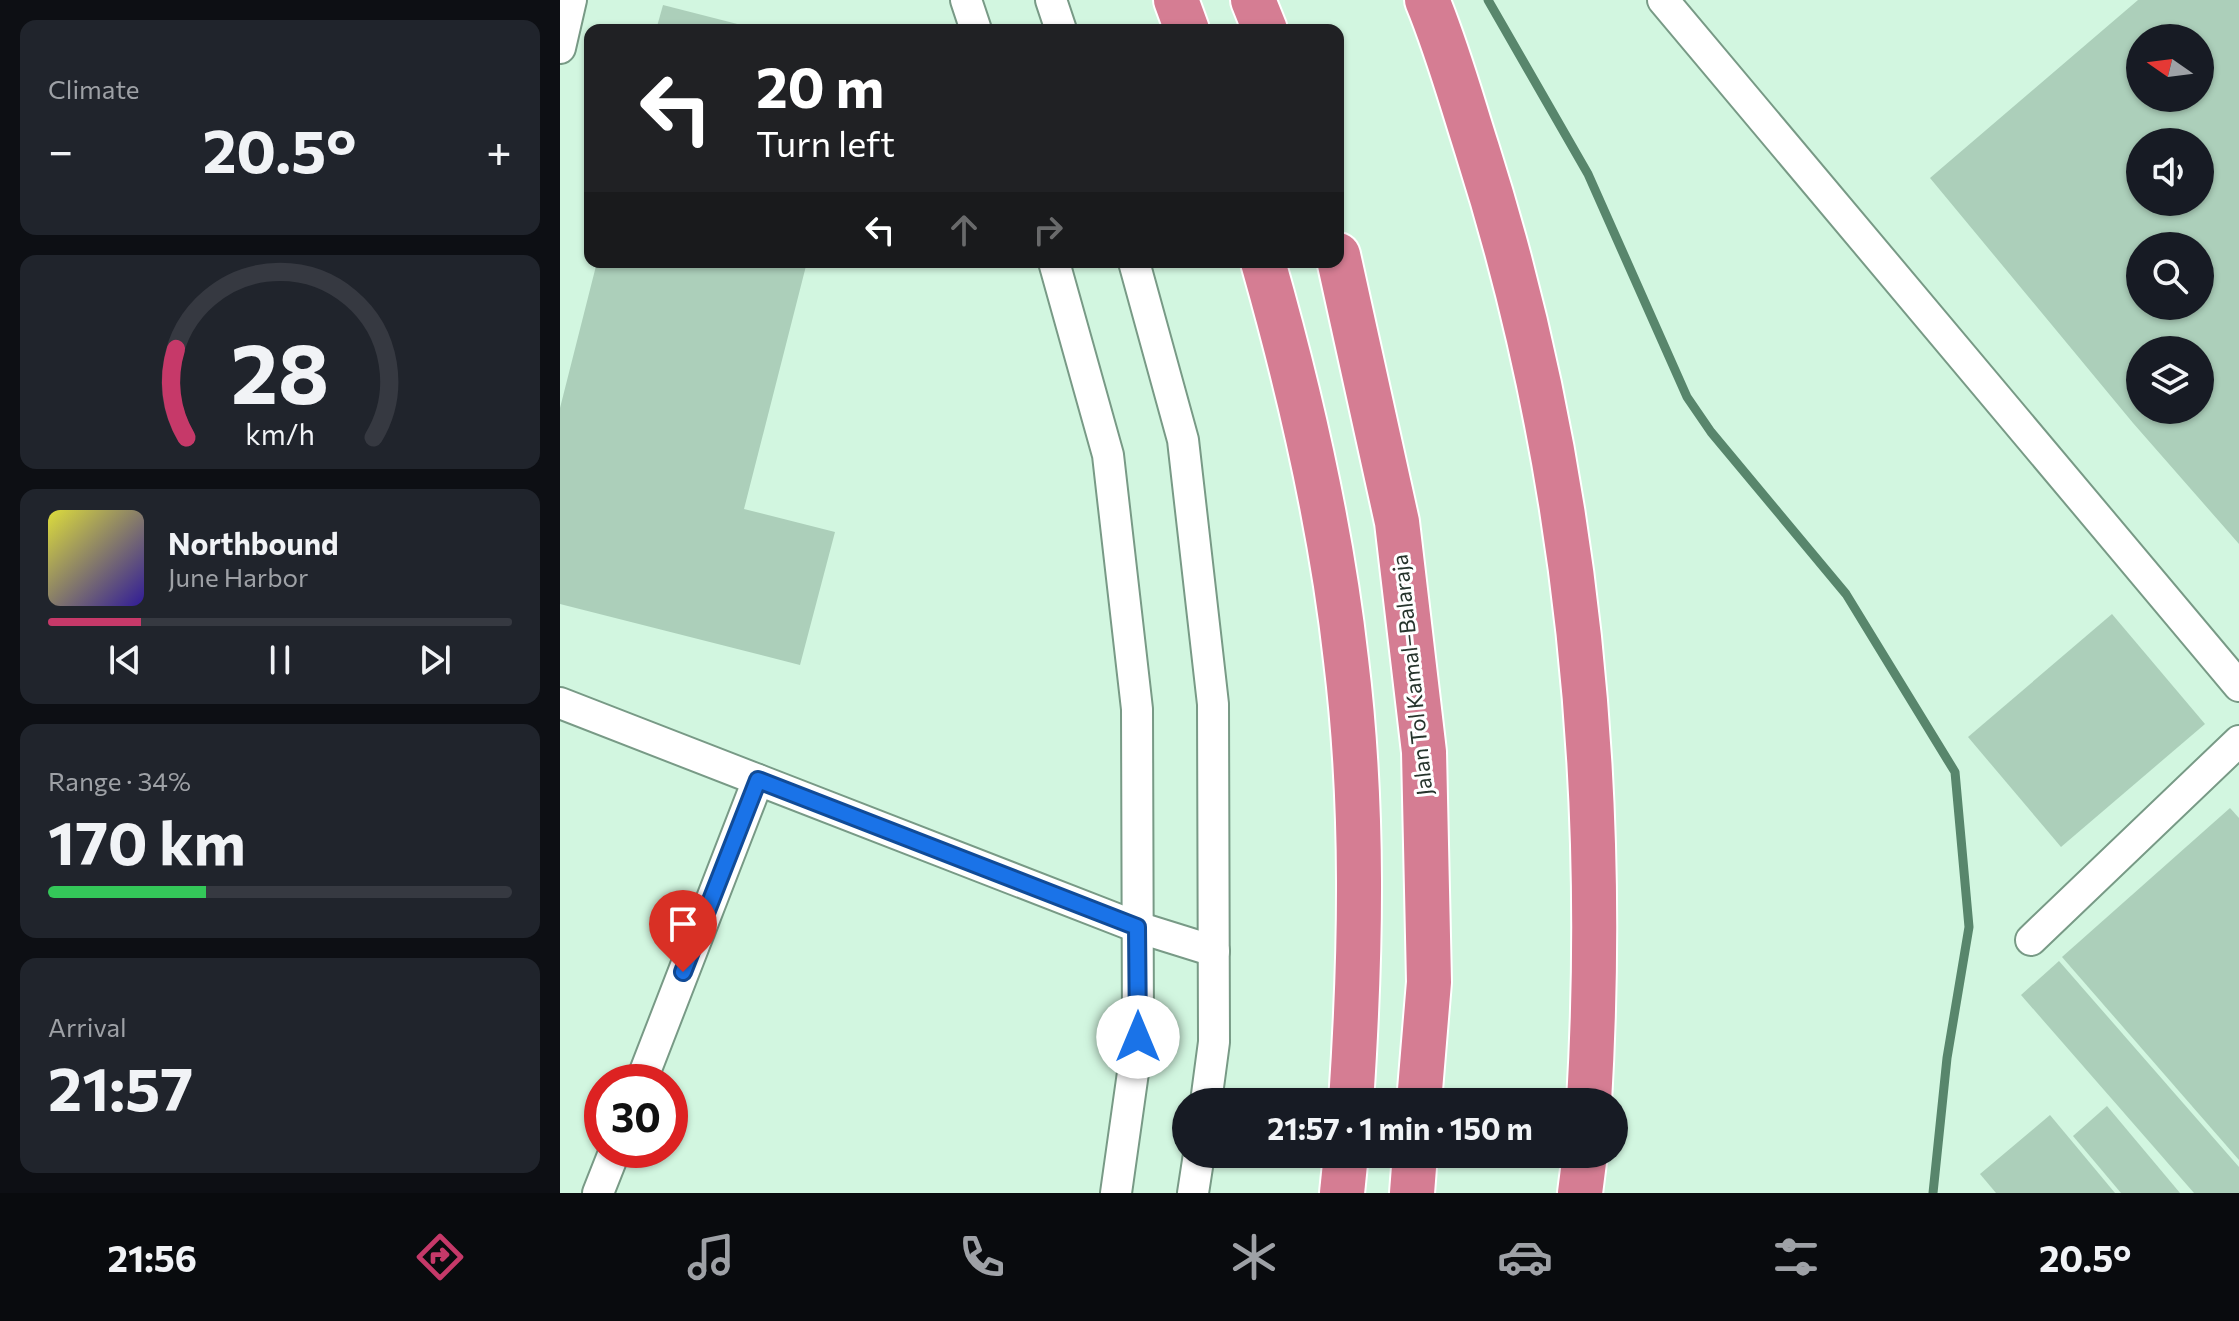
<!DOCTYPE html>
<meta charset="utf-8">
<style>
body{margin:0;font-family:Commissioner,sans-serif;background:#20242c;color:#f1f3f6;height:100vh;display:flex;flex-direction:column;font-size:30px;white-space:nowrap}
*{box-sizing:border-box;margin:0}
p{font-size:26px;color:#9ea1a6}
.icon{flex:none;width:44px;height:44px;fill:none;stroke:currentColor;stroke-width:2;stroke-linecap:round;stroke-linejoin:round}
.map{position:relative;flex:1;overflow:hidden}
.details{display:flex;flex-direction:column;gap:20px;padding:20px;background:#0d0f14;width:560px}
.details>*{flex:none}
.hud{position:absolute;left:24px;top:24px;width:760px;height:244px;border-radius:16px;box-shadow:0 2px 6px #0004;background:#202124;color:#fff;overflow:hidden}
.needle{width:52px;rotate:284deg}
.tools{position:absolute;left:1566px;top:24px;display:grid;gap:16px}
.tools a{display:grid;place-items:center;width:88px;height:88px;border-radius:50%;background:#171b24;box-shadow:0 2px 6px #0004;font-size:40px}
.speed{position:absolute;left:24px;top:1064px;display:flex;gap:16px;font-size:40px;font-weight:700;text-align:center}
.speed>*{display:grid;place-content:center;width:104px;height:104px;border-radius:50%;background:#171b24;box-shadow:0 2px 6px #0004;line-height:1}
.speed .limit{border:12px solid #d22;background:#fff;color:#111}
.pin{position:absolute;display:grid;place-items:center;width:68px;height:68px;color:#fff;margin:-82px -34px;border-radius:50% 50% 50% 0;rotate:-45deg;box-shadow:0 0 8px #0007}
.pin .icon{rotate:45deg}
.me{position:absolute;width:88px;margin:-44px;rotate:0deg;stroke-linejoin:round;filter:drop-shadow(0 0 6px #0008)}
.turn{display:flex;align-items:center;gap:28px;height:168px;padding:0 40px;font-size:36px}
.turn .icon{width:104px;height:104px;stroke-width:2.5}
.turn b{display:block;font-size:56px;line-height:68px}
.lanes{display:flex;align-items:center;height:76px;padding:0 40px;background:#0003;justify-content:center;gap:40px;direction:ltr}
.lanes .off{opacity:.35}
.big{font-size:60px;font-weight:700;line-height:1.1}
.details .card{flex:1;display:flex;flex-direction:column;justify-content:center;gap:12px;min-width:0;padding:0 28px;border-radius:16px;background:#20242c}
.details .dial{align-items:center;gap:0}
.dial svg{height:208px;overflow:visible;fill:none;stroke:#363941;stroke-width:7;stroke-linecap:round;text-anchor:middle}
.dial text{fill:#f1f3f6;stroke:none}
.song{display:flex;align-items:center;gap:24px}
.cover{width:96px;height:96px;border-radius:12px;background:linear-gradient(135deg,hsl(60 70% 55%),hsl(250 70% 35%))}
.played{height:8px;border-radius:4px;background:linear-gradient(90deg,#c63969 20%,#363941 20%)}
.keys{display:flex;justify-content:space-around;direction:ltr}
.heat{display:flex;justify-content:space-between;align-items:center;font-size:44px;direction:ltr}
.charge{height:12px;border-radius:6px;background:linear-gradient(90deg,#34c759 34%,#363941 0)}
.trip{position:absolute;left:612px;top:1088px;width:456px;height:80px;border-radius:40px;background:#171b24;box-shadow:0 2px 6px #0004;font-weight:700;line-height:80px;text-align:center}
.tabs{display:flex;height:128px;justify-content:space-around;align-items:center;background:#090b0e;color:#9ea1a6}
.tabs .icon{width:56px;height:56px}
.tabs .active{color:#c63969}
.tabs b{font-size:36px;color:#f1f3f6}
main{display:flex;flex:1;min-height:0}
.map>svg:first-child{display:block}
.lines{fill:none;stroke-linecap:round;stroke-linejoin:round}
.stream{stroke:#58866c;stroke-width:9}
.building{fill:#accfba;fill-rule:evenodd}
.minor-casing{stroke:#789a86;stroke-width:34}
.highway-casing{stroke:#fff;stroke-width:48}
.minor{stroke:#fff;stroke-width:30}
.highway{stroke:#d57d93;stroke-width:44}
.route-casing{stroke:#114b97;stroke-width:20}
.route{stroke:#1a73e8;stroke-width:14}
.labels{text-anchor:middle;stroke-width:6;stroke-linejoin:round;paint-order:stroke}
.street-label{font-size:22px;fill:#26342c;stroke:#fff}
</style>
<main>
<section class="details">
<div class="card"><p>Climate</p>
<div class="heat"><a>−</a><b class="big">20.5°</b><a>+</a></div>
</div>
<div class="card dial"><svg viewBox="0 0 100 80">
<path d="M14 69A42 42 0 1 1 86 69"/>
<path d="M14 69A42 42 0 0 1 10 35" stroke="#c63969"/>
<text x="50" y="56" font-size="32" font-weight="700">28</text>
<text x="50" y="72" font-size="11">km/h</text>
</svg></div>
<div class="card">
<div class="song"><i class="cover"></i><div><b>Northbound</b><p>June Harbor</p></div></div>
<div class="played"></div>
<div class="keys"><svg class="icon" aria-label="previous" viewBox="0 0 24 24"><path d="M18 5L8 12l10 7zM5 5v14"/></svg><svg class="icon" aria-label="pause" viewBox="0 0 24 24"><path d="M8 5v14M16 5v14"/></svg><svg class="icon" aria-label="next" viewBox="0 0 24 24"><path d="M6 5l10 7-10 7zM19 5v14"/></svg></div>
</div>
<div class="card"><p>Range · 34%</p><b class="big">170 km</b><div class="charge"></div></div>
<div class="card"><p>Arrival</p><b class="big">21:57</b></div>
</section>
<div class="map">
<svg width="1679" height="1193" viewBox="0 0 1679 1193">
<rect width="100%" height="100%" fill="#d2f6e0"/>
<g class="lines">
<path class="stream" d="M928,0l100,174 99,223 24,35 135,162 109,178 14,155 -22,131 -14,135"/>
</g>
<g class="building">
<path d="M1578,0h101v544l-106,-121 -203,-245zM1580,38h60v60h-60zM1580,142h60v60h-60zM1580,246h60v60h-60zM1580,350h60v60h-60z"/>
<path d="M103,5l94,24v1h-101z"/>
<path d="M37,262h210l-63,247 91,23 -35,133 -240,-61v-196z"/>
<path d="M1552,614l93,110 -144,123 -93,-110z"/>
<path d="M1670,808l9,10v342l-177,-203z"/>
<path d="M1499,961l180,206v26h-45l-173,-198z"/>
<path d="M1547,1106l73,87h-59l-48,-57z"/>
<path d="M1490,1115l65,78h-119l-16,-19z"/>
</g>
<g class="lines">
<defs>
<g id="minor">
<path d="M406,0l10,30"/>
<path d="M491,0l10,30"/>
<path d="M1103,0l576,686"/>
<path d="M0,48l11,-48"/>
<path d="M494,262l54,193 29,254 1,328 -22,156"/>
<path d="M574,262l49,178 30,264 1,338 -8,60"/>
<path d="M0,703l577,224 77,24"/>
<path d="M1471,940l208,-199"/>
<path d="M81,1082l117,-302"/>
<path d="M38,1193l17,-43"/>
<path d="M633,1193l6,-39"/>
</g>
<g id="highway">
<path d="M616,0l11,30"/>
<path d="M693,0l12,30"/>
<path d="M867,0c20,48 34,99 50,149 98,308 131,631 112,953"/>
<path d="M778,255l59,267 27,230 5,230 -10,120"/>
<path d="M703,262c37,130 68,263 83,398 18,146 15,295 5,442"/>
<path d="M782,1193l4,-39"/>
<path d="M852,1193l3,-39"/>
<path d="M1020,1193l5,-39"/>
</g>
</defs>
<use href="#minor" class="minor-casing"/>
<use href="#highway" class="highway-casing"/>
<use href="#minor" class="minor"/>
<use href="#highway" class="highway"/>
</g>
<g class="lines">
<defs>
<path id="route" d="M123,972l75,-192 379,147 1,110"/>
</defs>
<use href="#route" class="route-casing"/>
<use href="#route" class="route"/>
</g>
<g class="labels">
<g class="street-label">
<text transform="translate(852 675) rotate(-96)" y="8">Jalan Tol Kamal–Balaraja</text>
</g>
</g>
</svg>
<div class="tools">
<a><svg class="needle" viewBox="-14 -14 28 28"><path d="M0-13l5 13h-10z" fill="#e53935"/><path d="M0 13l5-13h-10z" fill="#9ea1a6"/></svg></a>
<a><svg class="icon" aria-label="sound" viewBox="0 0 24 24"><path d="M4 9h4l5-4v14l-5-4H4zM17 9q2 3 0 6"/></svg></a>
<a><svg class="icon" aria-label="search" viewBox="0 0 24 24"><circle cx="10" cy="10" r="6"/><path d="M15 15l6 6"/></svg></a>
<a><svg class="icon" aria-label="layers" viewBox="0 0 24 24"><path d="M12 4l9 5-9 5-9-5zM3 14l9 5 9-5"/></svg></a>
</div>
<div class="speed"><div class="limit">30</div></div>
<div class="pin" style="left:123px;top:972px;background:#d93025"><svg class="icon" aria-label="arrive" viewBox="0 0 24 24"><path d="M6 21V4h12l-3 4 3 4H6"/></svg></div>
<svg class="me" style="left:578px;top:1037px" viewBox="-20 -20 40 40"><circle r="19" fill="#fff"/><path d="M0-13L10 11 0 6-10 11z" fill="#1a73e8"/></svg>
<div class="trip">21:57 · 1 min · 150 m</div>
<div class="hud">
<div class="turn"><svg class="icon" aria-label="left" viewBox="0 0 24 24"><path d="M17 20v-9H6M10 6l-5 5 5 5"/></svg><div><b>20 m</b>Turn left</div></div>
<div class="lanes"><svg class="icon" aria-label="left" viewBox="0 0 24 24"><path d="M17 20v-9H6M10 6l-5 5 5 5"/></svg><svg class="icon off" aria-label="ahead" viewBox="0 0 24 24"><path d="M12 20V5M6 11l6-6 6 6"/></svg><svg class="icon off" aria-label="right" viewBox="0 0 24 24"><path d="M7 20v-9h11M14 6l5 5-5 5"/></svg></div>
</div>
</div>
</main>
<nav class="tabs">
<b>21:56</b>
<svg class="icon active" aria-label="directions" viewBox="0 0 24 24"><path d="M12 3l9 9-9 9-9-9zM9 14v-3h6M13 9l2 2-2 2"/></svg>
<svg class="icon" aria-label="music" viewBox="0 0 24 24"><path d="M9 18V5l10-2v13"/><circle cx="6" cy="18" r="3"/><circle cx="16" cy="16" r="3"/></svg>
<svg class="icon" aria-label="phone" viewBox="0 0 24 24"><path d="M5 4h4l2 5-3 2q2 4 5 5l2-3 5 2v4C11 20 4 13 5 4z"/></svg>
<svg class="icon" aria-label="climate" viewBox="0 0 24 24"><path d="M12 3v18M4 7l16 10M4 17L20 7"/></svg>
<svg class="icon" aria-label="car" viewBox="0 0 24 24"><path d="M5 17H2v-5l4-1 3-4h7l3 4 3 1v5h-3M9 17h6M6 11h13"/><circle cx="7" cy="17" r="2"/><circle cx="17" cy="17" r="2"/></svg>
<svg class="icon" aria-label="filters" viewBox="0 0 24 24"><path d="M4 7h16M4 17h16"/><circle cx="9" cy="7" r="2"/><circle cx="15" cy="17" r="2"/></svg>
<b>20.5°</b>
</nav>
